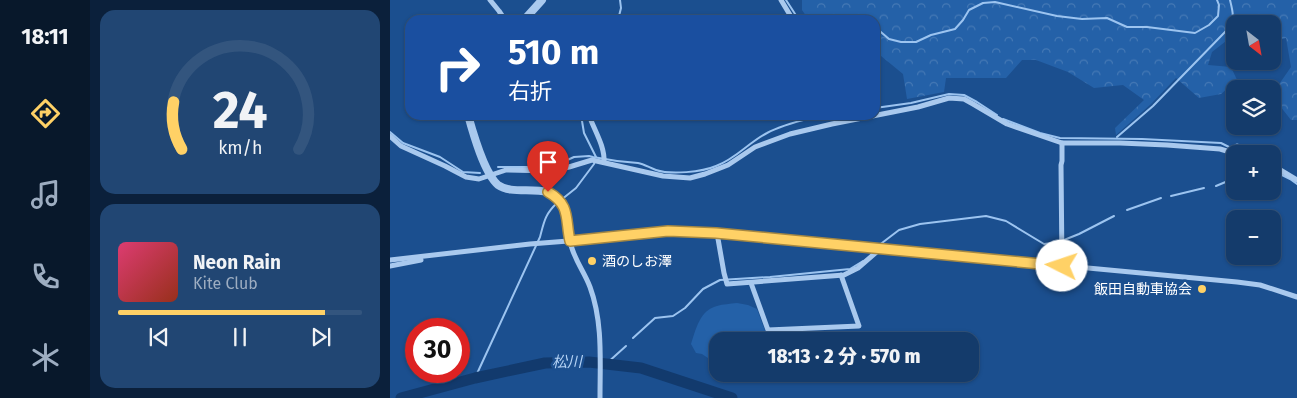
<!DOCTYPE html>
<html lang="ja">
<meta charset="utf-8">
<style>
body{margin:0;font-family:"Fira Sans","Noto Sans JP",sans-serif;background:#214673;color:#f1f3f6;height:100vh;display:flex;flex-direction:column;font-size:19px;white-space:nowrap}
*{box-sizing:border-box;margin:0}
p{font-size:16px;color:#9dadc1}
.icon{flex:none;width:28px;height:28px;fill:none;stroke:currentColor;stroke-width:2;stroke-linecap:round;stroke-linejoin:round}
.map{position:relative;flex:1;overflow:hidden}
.details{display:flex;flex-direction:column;gap:10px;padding:10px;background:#0b203b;width:300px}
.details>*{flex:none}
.guide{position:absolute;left:15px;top:15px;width:475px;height:105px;border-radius:15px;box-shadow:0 1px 4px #0004,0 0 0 1px #33557e;background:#1a4fa0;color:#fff;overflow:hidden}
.needle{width:32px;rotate:149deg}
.controls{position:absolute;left:836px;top:15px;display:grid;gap:10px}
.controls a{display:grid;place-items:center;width:55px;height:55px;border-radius:10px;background:#143b6b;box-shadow:0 1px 4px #0004,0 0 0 1px #33557e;font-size:25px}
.speed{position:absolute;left:15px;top:318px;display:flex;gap:10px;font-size:25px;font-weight:700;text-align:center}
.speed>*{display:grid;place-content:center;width:65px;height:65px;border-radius:50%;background:#143b6b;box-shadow:0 1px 4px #0004,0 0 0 1px #33557e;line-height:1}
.speed .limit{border:8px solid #d22;background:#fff;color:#111}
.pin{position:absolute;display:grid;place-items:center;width:42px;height:42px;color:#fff;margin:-51px -21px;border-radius:50% 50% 50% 0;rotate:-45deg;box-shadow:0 0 5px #0007}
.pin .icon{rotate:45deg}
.me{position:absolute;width:55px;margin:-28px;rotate:274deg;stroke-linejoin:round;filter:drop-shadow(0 0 4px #0008)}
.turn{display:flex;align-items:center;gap:18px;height:105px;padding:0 20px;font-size:22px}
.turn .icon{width:65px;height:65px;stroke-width:2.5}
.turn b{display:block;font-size:35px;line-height:42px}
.details .widget{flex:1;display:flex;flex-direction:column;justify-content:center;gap:8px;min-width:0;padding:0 18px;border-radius:15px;background:#214673}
.details .dial{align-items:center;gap:0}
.dial svg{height:130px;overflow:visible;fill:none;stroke:#33557e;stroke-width:7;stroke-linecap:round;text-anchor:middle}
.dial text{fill:#f1f3f6;stroke:none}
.song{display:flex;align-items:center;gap:15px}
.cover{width:60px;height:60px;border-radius:8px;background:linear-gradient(135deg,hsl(340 70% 55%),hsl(10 70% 35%))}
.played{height:5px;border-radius:2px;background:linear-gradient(90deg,#ffd166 85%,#33557e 85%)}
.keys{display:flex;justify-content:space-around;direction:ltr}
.trip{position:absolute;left:319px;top:332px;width:270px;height:50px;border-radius:15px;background:#143b6b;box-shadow:0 1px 4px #0004,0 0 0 1px #33557e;font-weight:800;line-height:50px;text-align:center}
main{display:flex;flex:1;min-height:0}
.dock{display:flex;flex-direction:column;width:90px;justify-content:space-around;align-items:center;background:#08182b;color:#9dadc1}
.dock .icon{width:35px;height:35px}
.dock .on{color:#ffd166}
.dock b{font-size:22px;color:#f1f3f6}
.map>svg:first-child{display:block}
.forest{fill:url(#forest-crowns)}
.park{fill:#2461a8}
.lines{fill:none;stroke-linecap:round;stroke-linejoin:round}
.stream{stroke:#9cc4f0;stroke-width:2}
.river{stroke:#123a6d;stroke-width:11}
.minor{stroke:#a9c9ee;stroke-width:5}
.tertiary{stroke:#a9c9ee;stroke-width:8}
.route-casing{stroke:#a68842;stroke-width:12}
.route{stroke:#ffd166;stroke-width:9}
.poi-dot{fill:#ffd166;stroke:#1b4f8f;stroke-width:2}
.labels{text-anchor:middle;stroke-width:5;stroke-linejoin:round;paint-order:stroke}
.poi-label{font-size:14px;fill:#fff;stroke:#1b4f8f;text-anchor:start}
.water-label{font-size:15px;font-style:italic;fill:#b5d3f5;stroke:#1b4f8f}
</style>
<main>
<nav class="dock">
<b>18:11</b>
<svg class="icon on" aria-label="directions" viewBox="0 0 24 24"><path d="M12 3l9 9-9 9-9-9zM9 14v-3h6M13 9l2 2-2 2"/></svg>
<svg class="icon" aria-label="music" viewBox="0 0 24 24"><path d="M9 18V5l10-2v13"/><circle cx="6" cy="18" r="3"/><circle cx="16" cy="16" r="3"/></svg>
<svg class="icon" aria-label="phone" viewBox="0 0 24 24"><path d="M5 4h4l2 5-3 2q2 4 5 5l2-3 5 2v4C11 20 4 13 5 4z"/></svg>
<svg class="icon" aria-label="climate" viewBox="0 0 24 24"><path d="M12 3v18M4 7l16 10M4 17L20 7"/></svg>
</nav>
<section class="details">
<div class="widget dial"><svg viewBox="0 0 100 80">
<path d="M14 69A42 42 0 1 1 86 69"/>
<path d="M14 69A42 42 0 0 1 9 40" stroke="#ffd166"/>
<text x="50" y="56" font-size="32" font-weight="700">24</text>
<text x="50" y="72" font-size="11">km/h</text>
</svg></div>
<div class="widget">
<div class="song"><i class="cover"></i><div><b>Neon Rain</b><p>Kite Club</p></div></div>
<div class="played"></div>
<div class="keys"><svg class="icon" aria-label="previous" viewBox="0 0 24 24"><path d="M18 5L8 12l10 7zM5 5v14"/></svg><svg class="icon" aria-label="pause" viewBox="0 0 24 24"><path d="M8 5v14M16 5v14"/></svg><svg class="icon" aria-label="next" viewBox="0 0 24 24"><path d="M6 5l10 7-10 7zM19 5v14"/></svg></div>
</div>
</section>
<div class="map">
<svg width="907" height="398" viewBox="0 0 907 398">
<defs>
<pattern id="forest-crowns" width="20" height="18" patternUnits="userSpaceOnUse" patternTransform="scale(1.25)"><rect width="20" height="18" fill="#2461a8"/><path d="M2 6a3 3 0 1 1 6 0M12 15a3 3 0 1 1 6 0" fill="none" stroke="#4579b5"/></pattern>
</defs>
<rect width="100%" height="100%" fill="#1b4f8f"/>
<path class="forest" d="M412,0h495v120h-6l-18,-23v-4l18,-26 -5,-29 -13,4 -1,-18h-37v10l-23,18 -4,13 23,2 6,13 -16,14 -22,4 -23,-20 -25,26 -35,31 -1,-7 29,-28 -21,-15 -29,3 -26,-16 -32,-12h-14l-16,18h-60l-2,14 -37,7 -4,-25 -28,-23v-31h-66l-7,-10z"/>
<path class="park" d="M347,303l11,2 9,4 10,27 -3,5h-46l-1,23 -15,-10 -6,-1 -5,-9c5,-15 9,-34 26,-38 6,-2 13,-2 20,-3z"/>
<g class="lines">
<g class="stream">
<path d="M396,0l13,20"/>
<path d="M228,20l3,-12 -1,-8"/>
<path d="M485,27l14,12 12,3h15l15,-7 24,-6 8,-9 6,-10 14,-7 12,-1 62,14 25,3 25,-1 20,9h20l48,6 14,-8 9,-9 1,-11 -2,-5"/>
<path d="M485,108l36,-5 38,-9 15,1 13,7 20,13"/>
<path d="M191,115l3,18 12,24"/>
<path d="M613,119l37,14 20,5 82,1 79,4 10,5"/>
<path d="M0,132l13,11 37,14 23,15 17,1"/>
<path d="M727,137l36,-31 72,-74c10,-14 9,-16 5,-32"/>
<path d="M846,150l6,4"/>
<path d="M108,167h54l22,-10 15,-1 4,1c15,3 30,5 45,6 6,1 12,5 18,7 15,5 46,2 60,-4 20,-7 33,-24 51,-33 17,-9 37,-13 55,-18"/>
<path d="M882,170l18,9 7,5"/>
<path d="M826,186l19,-8"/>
<path d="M781,196l33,-8"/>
<path d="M171,200l15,-12 18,-24 1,-3"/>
<path d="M737,210l34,-12"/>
<path d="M488,246l21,-16 21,-6 66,-8 20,5 38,23 15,-2 20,-8 35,-18"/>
<path d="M243,338l22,-20 18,-2 12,-8 18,-19 17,-9 50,-3 80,-8 13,-8"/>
<path d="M216,364l20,-18"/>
<path d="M85,378l65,-141c4,-15 5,-23 17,-34"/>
</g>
<path class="river" d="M11,398l74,-20 70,-15 44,-1 52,6 91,30"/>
<g class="minor">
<path d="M100,0l9,11 6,9"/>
<path d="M391,0l12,20"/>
<path d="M199,115c5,15 16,31 15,47"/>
<path d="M0,136l11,10 44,20 21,11 13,2 27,-9 46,1 17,-4 23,-7 71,16 27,2 15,-4 23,-9 27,-18 35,-13 42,-10 86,-17 31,-9 15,1 9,5 34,20 55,19h58l47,2 53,4 10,3 7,-6 14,8"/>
<path d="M882,165l25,15"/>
<path d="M327,233l7,40 3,11 117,-9 14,-7 22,-19"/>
<path d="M180,241c3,17 14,30 20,46 13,35 10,74 10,111"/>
<path d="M0,260l140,-16 51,-4 87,-9 49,2 520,49 23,3 37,12"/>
<path d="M672,265l-1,-100 1,-4v-18"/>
<path d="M0,266l31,-6"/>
<path d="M361,283l17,47 91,-4 -18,-51"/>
</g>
<g class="tertiary">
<path d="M134,20l18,-20"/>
<path d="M78,115c5,18 16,58 30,70 18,13 54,-6 66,22 4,10 3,23 6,34"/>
</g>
</g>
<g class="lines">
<defs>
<path id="route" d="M158,192c23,13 17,27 22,49l98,-10 48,2 346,33"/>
</defs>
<use href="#route" class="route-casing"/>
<use href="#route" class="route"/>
</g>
<g class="poi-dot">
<circle cx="202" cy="261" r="5"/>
<circle cx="812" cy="289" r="5"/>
</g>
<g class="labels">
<g class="poi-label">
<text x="212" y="266">酒のしお澤</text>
<text x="802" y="294" text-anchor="end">飯田自動車協会</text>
</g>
<g class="water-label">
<text transform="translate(177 362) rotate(-1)" y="5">松川</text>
</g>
</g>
</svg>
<div class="controls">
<a><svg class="needle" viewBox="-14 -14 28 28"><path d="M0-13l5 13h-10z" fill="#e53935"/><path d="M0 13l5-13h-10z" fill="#9dadc1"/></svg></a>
<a><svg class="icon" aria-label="layers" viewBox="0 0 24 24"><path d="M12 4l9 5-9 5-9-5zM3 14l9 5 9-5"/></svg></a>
<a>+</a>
<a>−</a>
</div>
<div class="speed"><div class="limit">30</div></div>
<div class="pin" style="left:158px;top:192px;background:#d93025"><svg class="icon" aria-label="arrive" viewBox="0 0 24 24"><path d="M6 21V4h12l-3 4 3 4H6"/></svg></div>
<svg class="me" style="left:672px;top:266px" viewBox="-20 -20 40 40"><circle r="19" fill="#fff"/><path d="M0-13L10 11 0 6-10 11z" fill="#ffd166"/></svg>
<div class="trip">18:13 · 2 分 · 570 m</div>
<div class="guide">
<div class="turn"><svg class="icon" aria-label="right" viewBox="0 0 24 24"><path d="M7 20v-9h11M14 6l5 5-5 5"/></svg><div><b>510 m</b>右折</div></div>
</div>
</div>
</main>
